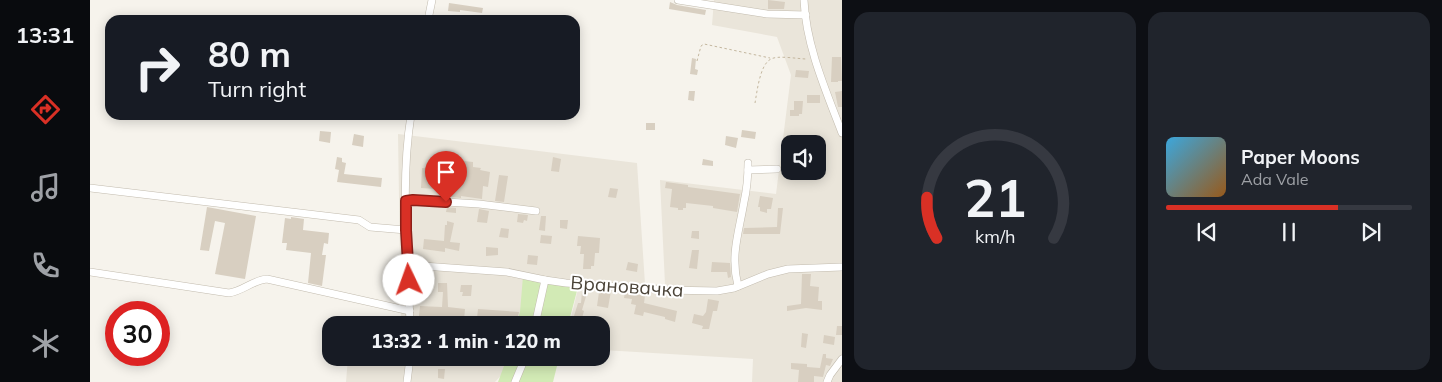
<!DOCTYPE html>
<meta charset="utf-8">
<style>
body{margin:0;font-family:Mulish,sans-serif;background:#20242c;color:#f1f3f6;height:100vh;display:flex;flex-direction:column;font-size:19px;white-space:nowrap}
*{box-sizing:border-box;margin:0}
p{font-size:16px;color:#9ea1a6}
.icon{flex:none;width:28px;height:28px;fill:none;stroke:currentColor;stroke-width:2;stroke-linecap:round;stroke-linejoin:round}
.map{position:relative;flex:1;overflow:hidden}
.drawer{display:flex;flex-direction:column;gap:12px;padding:12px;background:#0d0f14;width:600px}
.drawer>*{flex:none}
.banner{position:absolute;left:15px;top:15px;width:475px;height:105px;border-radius:15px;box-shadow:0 2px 12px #0003;background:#171b24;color:#f1f3f6;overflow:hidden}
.buttons{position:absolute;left:691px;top:135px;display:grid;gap:10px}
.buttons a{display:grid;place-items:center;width:45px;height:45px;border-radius:10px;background:#171b24;box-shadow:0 2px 12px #0003;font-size:25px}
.speed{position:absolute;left:15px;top:301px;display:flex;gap:10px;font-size:25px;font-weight:700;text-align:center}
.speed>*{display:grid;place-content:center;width:65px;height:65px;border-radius:50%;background:#171b24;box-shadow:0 2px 12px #0003;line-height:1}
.speed .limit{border:8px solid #d22;background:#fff;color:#111}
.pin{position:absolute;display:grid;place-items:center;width:42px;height:42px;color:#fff;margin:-51px -21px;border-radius:50% 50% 50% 0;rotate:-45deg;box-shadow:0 0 5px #0007}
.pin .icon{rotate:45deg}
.me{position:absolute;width:55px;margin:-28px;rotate:357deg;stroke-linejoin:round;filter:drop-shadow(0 0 4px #0008)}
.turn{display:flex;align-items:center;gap:18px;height:105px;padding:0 20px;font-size:22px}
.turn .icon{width:65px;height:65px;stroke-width:2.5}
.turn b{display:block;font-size:35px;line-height:42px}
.drawer .card{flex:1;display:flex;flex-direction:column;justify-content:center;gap:8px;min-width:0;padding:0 18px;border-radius:15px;background:#20242c}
.drawer .dial{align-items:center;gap:0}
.dial svg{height:130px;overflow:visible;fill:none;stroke:#363941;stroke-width:7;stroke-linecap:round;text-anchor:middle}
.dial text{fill:#f1f3f6;stroke:none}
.song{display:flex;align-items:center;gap:15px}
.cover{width:60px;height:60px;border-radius:8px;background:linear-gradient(135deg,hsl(200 70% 55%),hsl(30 70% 35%))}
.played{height:5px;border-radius:2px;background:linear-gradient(90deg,#d93025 70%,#363941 70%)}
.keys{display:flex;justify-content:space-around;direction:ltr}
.drawer .tiles{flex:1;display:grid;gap:12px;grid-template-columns:repeat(2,1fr)}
.trip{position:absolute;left:232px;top:316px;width:288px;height:50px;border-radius:15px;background:#171b24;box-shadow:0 2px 12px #0003;font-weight:800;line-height:50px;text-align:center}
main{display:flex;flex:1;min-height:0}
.tabs{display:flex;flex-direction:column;width:90px;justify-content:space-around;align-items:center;background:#090b0e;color:#9ea1a6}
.tabs .icon{width:35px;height:35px}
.tabs .current{color:#d93025}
.tabs b{font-size:22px;color:#f1f3f6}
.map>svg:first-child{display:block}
.residential{fill:#eae5da;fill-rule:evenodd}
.green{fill:#d2eab5}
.building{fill:#d8cfc1}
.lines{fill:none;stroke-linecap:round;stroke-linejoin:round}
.minor-casing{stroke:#c2bbae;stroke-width:8}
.path{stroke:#c4b79f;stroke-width:1;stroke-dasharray:2.5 2.5;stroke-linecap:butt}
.minor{stroke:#fff;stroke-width:7}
.route-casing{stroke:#8d1f18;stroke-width:12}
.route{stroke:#d93025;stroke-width:9}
.labels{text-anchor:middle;stroke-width:4;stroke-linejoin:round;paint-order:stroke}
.street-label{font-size:19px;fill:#4b4439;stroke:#fff}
</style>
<main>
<nav class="tabs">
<b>13:31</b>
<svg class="icon current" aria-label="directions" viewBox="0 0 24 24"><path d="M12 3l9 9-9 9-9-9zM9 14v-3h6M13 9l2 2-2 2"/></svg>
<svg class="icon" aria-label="music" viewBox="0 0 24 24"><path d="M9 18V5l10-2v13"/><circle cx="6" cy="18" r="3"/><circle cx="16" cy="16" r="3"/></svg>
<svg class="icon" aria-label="phone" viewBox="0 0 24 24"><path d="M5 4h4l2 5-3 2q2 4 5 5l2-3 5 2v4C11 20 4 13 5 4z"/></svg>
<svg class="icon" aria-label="climate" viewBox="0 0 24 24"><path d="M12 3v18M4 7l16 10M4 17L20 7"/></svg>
</nav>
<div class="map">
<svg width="752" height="382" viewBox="0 0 752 382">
<rect width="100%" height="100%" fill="#f6f3ec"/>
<g class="residential">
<path d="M624,0h128v382h-90l1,-23 -150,-9 2,-11h-4v-14h-32l10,-40 -62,40h-116l-3,-191 239,29 8,121h20l-5,-104 116,14 15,-119 -14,-38 -65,-12zM700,144h28v27h-28z"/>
<path d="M258,358h160l-4,14 -9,10h-149z"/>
</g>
<g class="green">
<path d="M433,276l55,11 -10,38h-52l4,-13z"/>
<path d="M417,358h52l-6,24h-55z"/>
</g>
<g class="building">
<path d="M678,0l17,2 -1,7h-16z"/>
<path d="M580,2l7,3 29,5 -1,5 -36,-6z"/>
<path d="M359,3l34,5 -1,5 -22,-3v2l-12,-1z"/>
<path d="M742,57h9l1,24h-4v1h-7z"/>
<path d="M602,58l4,1 -1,10 3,1 -1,5 -7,-1z"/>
<path d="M706,70l13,1 -1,7 -13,-1z"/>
<path d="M599,91h6l-1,10 -6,-1z"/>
<path d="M752,91v16h-4l-3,-15z"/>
<rect x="717" y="95" width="13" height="8"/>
<path d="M704,101h9l-1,13h-3v2h-9v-6h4z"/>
<rect x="556" y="123" width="9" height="7"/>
<path d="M652,130l14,2 -1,7 -14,-2z"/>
<path d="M230,131l11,1 -1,11 -11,-2z"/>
<path d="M264,134l10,2 -1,11 -11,-2z"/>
<path d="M636,136l12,2 -2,10 -11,-3z"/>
<path d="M247,157l5,1v4l4,1 -2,11 38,4 -1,9 -44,-5 2,-12 -4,-1z"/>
<path d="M463,157l8,2 -2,13 -8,-1z"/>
<path d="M613,159l10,2v5l-11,-1z"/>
<path d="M365,160l18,2v5l8,1 -1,2 10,2 -2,15 -5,-1 -1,13 -21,-3v2l-10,-1 1,-7 -31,-2 1,-20 11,1 -1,12 20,2z"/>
<path d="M409,175l9,1 -4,26 -9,-1z"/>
<path d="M576,182l22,3v2l52,7 -3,18 -24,-4v-2l-27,-3v5h-3v2h-5v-2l-8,-1 2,-18 -7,-1z"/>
<path d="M520,188l8,1 -2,9 -8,-1z"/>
<path d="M670,196l13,2 -2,11h-4v4l-7,-2v-4h-2z"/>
<path d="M117,207l49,9 -11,63 -30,-5 10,-51 -10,-2 -6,30 -9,-1z"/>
<path d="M357,207l9,1v5l-10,-1z"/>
<path d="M688,208h5l-3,26h-37l1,-6 33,-1z"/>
<path d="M389,209l10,2 -2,12 -10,-1z"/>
<path d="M428,214l10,1 -1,6 -3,-1 -1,3 -6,-1z"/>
<path d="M451,216h5l-1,15 -6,-1z"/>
<path d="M201,217l13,2 -1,11 26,3 -1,11 -4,-1 -2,12h4l-4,31 -14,-3 3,-30 -25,-3 1,-7h-5l3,-25 6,1z"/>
<path d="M470,220h8l-1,9 -7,-1z"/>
<path d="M357,221l7,2 -4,19 10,1 -1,8 -14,-3v4l-22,-3 1,-10 20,2 1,-16h2z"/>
<path d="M411,228l8,1 -1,9 -9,-1z"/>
<path d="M602,231h7v8l-8,-1z"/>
<path d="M451,235l11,1 -1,8 -11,-1z"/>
<path d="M488,236l22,2 -1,15h-4l-1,13h-3v3h-8l1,-15h-4l1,-8h-4z"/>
<path d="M396,247l12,1v7l-12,1z"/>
<path d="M602,250h7l-2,19 -8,-1z"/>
<path d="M438,255l10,1 -1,9 -10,-1z"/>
<path d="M538,262l10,2 -1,8 -11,-2z"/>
<path d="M622,262l18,1 1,14 -3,1 -1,-6h-16z"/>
<path d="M712,274h9l-1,12 9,1 -1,14h4v9l-16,-2 -19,3v-5l14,-2z"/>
<path d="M348,283h9l1,24 17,2 -1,11 -45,-4 1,-10 22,1 1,-15h-5z"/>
<path d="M371,285h11l-1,11h-9l1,-4h-3z"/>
<path d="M513,291h8l-3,17 -11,-2 2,-14 3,1z"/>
<path d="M492,292l5,1 -5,17 2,1 -2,7 -8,-2 4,-13h3z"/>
<path d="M535,292l20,4 -1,7 33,8 -2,11 -10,-3v-2l-21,-5 -1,4 -9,-2 2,-9 -5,-1 1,-5 -8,-1z"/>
<path d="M618,299l11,2 -2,10h-4l-4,18h-7l1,-3 -11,-3 2,-9 9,2 3,-4z"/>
<path d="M388,309l41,3 -3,13h-25v-6l-14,-1z"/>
<path d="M747,326h5v9h-6z"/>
<path d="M712,333l6,1 -2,14 -5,-1z"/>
<path d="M734,335l11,2 -1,8 -11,-2z"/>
<path d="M733,354h3v4l7,1 -3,7 -4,-1 -3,12 -9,-1v6h-16l1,-12 -8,-1v-6l16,1v3l13,1z"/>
<path d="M348,369h7l-1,10 -6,-1z"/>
</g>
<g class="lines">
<defs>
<g id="minor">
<path d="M588,0l89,14 39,1"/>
<path d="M714,0c2,46 22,91 38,133"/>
<path d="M338,20l4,-20"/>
<path d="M658,170l29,-1"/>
<path d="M0,188l269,32 11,7 36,3"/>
<path d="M316,201l7,-1 66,4 57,7"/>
<path d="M319,265l98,7 38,8 21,3 100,7 51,1 17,-3 34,-14 20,-5 54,-2"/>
<path d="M0,272l139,21c14,-2 24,-13 38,-14l143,32"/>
<path d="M648,286c-8,-31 1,-54 6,-84 3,-13 4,-26 4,-39"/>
<path d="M320,325c-2,-70 -10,-141 1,-210"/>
<path d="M445,325l10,-45"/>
<path d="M317,382l3,-24"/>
<path d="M425,382l10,-24"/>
<path d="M737,382l3,-7 12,-16"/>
</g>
</defs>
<use href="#minor" class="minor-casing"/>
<g class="path">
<path d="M607,61l4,-15 3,-2 66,14"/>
<path d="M665,103c2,-11 5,-39 16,-44 7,-4 27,0 36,0"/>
</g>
<use href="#minor" class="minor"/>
</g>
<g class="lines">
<defs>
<path id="route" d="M319,280l-3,-50v-29l7,-1 33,2"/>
</defs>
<use href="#route" class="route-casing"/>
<use href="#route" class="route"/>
</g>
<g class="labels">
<g class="street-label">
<text transform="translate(537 286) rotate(4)" y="7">Врановачка</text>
</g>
</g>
</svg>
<div class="buttons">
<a><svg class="icon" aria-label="sound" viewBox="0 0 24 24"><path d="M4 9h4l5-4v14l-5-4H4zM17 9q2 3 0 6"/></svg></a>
</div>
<div class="speed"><div class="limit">30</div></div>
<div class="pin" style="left:356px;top:202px;background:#d93025"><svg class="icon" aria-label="arrive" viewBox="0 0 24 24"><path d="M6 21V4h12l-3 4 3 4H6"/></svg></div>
<svg class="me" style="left:319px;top:280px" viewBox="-20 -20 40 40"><circle r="19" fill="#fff"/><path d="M0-13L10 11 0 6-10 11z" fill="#d93025"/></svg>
<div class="trip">13:32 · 1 min · 120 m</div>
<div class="banner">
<div class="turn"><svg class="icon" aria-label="right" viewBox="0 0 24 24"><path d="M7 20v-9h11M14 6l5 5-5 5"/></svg><div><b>80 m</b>Turn right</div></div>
</div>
</div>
<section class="drawer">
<div class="tiles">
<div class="card dial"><svg viewBox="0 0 100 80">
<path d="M14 69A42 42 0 1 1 86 69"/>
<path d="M14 69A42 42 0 0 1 8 44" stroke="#d93025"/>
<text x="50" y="56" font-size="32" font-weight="700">21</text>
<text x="50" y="72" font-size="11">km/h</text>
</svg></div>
<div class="card">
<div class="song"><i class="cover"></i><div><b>Paper Moons</b><p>Ada Vale</p></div></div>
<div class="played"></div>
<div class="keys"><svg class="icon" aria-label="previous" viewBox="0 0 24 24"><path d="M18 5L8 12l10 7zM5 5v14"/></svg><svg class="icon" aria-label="pause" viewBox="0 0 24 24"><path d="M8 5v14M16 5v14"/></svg><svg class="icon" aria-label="next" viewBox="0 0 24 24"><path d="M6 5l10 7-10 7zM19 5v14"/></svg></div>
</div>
</div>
</section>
</main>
